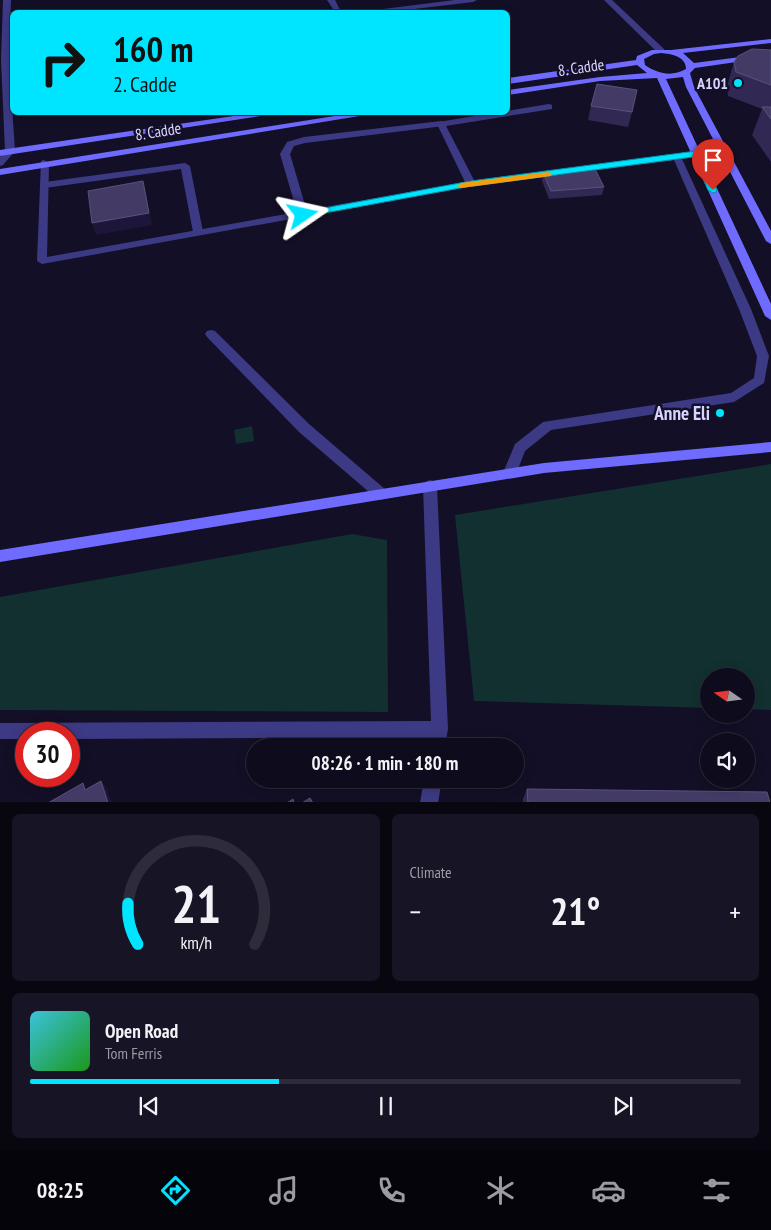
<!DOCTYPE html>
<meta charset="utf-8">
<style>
body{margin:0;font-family:"PT Sans Narrow",sans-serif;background:#171425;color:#f1f3f6;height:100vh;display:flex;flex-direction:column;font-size:19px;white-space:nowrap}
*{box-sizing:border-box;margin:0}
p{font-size:16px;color:#9b9ba3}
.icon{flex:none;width:28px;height:28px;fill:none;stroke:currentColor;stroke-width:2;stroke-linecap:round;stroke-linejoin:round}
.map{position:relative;height:802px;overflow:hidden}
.details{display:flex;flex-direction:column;gap:12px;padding:12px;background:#08060f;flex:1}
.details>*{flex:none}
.guide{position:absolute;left:10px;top:10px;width:500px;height:105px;border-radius:8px;box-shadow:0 2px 12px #0003,0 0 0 1px #2e2b3b;background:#00e5ff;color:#111;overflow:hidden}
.needle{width:32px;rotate:284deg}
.tools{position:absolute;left:700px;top:668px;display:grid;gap:10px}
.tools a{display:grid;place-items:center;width:55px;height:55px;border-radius:50%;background:#0e0b1c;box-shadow:0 2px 12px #0003,0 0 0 1px #2e2b3b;font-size:25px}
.speed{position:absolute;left:15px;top:722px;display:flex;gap:10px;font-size:25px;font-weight:700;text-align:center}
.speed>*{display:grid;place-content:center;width:65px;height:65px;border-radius:50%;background:#0e0b1c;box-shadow:0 2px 12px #0003,0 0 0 1px #2e2b3b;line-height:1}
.speed .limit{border:8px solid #d22;background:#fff;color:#111}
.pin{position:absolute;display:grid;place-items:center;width:42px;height:42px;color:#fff;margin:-51px -21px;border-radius:50% 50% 50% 0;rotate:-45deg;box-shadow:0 0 5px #0007}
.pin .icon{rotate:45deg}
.me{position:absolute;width:55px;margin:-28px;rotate:79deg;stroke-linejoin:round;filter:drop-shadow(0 0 4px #0008)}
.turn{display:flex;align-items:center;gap:18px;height:105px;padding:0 20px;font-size:22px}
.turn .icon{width:65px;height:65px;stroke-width:2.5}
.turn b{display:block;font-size:35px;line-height:42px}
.big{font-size:38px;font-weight:600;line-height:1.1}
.details .tile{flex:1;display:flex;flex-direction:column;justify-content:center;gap:8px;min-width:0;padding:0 18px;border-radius:8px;background:#171425}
.details .dial{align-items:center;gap:0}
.dial svg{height:130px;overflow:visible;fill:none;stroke:#2e2b3b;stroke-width:7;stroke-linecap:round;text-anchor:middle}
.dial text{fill:#f1f3f6;stroke:none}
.song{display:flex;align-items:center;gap:15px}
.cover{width:60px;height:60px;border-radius:8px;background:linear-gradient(135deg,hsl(190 70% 55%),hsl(120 70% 35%))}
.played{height:5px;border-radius:2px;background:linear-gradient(90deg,#00e5ff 35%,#2e2b3b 35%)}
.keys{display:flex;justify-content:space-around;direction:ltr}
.heat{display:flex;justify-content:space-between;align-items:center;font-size:28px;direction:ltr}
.details .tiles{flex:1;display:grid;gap:12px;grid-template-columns:1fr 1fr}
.tile:last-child{grid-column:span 2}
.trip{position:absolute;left:246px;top:738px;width:278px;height:50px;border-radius:25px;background:#0e0b1c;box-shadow:0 2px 12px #0003,0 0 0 1px #2e2b3b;font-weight:600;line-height:50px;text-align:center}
.dock{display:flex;height:80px;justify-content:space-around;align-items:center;background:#06040b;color:#9b9ba3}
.dock .icon{width:35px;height:35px}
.dock .current{color:#00e5ff}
.dock b{font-size:22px;color:#f1f3f6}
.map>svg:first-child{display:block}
.green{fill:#12302f}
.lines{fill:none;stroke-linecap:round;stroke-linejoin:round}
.lane{fill:#3d3a85;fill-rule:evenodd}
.street{fill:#3d3a85;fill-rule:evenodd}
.secondary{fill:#6f6bff;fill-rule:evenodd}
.wall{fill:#312854}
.shaded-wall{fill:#1d163a}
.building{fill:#433a66;stroke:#5a527e}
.route{fill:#00e5ff;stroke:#0095a6}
.slow{fill:#f59e0b}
.poi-dot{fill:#00e5ff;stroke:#130f26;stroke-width:2}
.labels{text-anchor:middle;stroke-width:5;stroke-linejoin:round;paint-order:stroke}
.far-street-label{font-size:16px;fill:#d9d4ff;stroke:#130f26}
.far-poi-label{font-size:16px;font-weight:bold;fill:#d9d4ff;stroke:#130f26;text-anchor:end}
.poi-label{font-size:19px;font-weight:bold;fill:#d9d4ff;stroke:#130f26;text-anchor:end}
</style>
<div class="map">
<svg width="771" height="803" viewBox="0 0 771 803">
<rect width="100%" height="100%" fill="#130f26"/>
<g class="green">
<path d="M252,426l2,15 -18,3 -2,-14z"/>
<path d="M771,464v246l-25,-1v-33h-37v32l-235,-7 -19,-186z"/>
<path d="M352,534l35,6 1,172 -388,-2v-113z"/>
</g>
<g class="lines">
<g class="lane">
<path d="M441,121l3,1v4l-139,17 -11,3 -4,8 18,61 -5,3 -5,-3 -18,-61 7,-12 17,-5z"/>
<path d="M696,151l5,3 -2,2 -17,3 69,150 18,47 -5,27 -30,19 -183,28 -26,21 -10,26 -5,1 -5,-1 -2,-4 12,-29 28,-22 188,-29 23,-15 3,-22 -18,-47 -65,-149 -203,27 -5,-3 5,-3z"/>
<path d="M185,163l5,3 13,66 -5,3 -5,-3 -12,-63 -136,19 -5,-3 5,-3z"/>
<path d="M211,330l4,1 94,93 77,66 2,4 -2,4 -5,2 -5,-2 -77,-66 -92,-95 -2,-3 2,-3z"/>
</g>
<g class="street">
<path d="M3,0h8l-2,60 6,91 -12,14 -3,1v-9l5,-6 -4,-91z"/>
<path d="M327,0h8l6,12h-6z"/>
<path d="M455,0h22l-4,2 -84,10h-18l4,-2z"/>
<path d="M604,0h8l52,49v4h-6z"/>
<path d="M549,104l3,1v4l-106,17 30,58 -2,2 -432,78 -5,-3 4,-100 3,-1 5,3 -2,94 418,-75 -28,-58 1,-2z"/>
<path d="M430,480l5,2 2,4 11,243 -3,17h-16l1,-9 -361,2v-5h-43v5h-26v-16l431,-2 -8,-235 2,-4z"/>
<path d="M424,779h18l-4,24h-18z"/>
</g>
<g class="secondary">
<path d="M771,39v4l-88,10 11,10 77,-10v4l-76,11 -5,5 4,14 77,144v13l-5,-3 -80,-154 -3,-10 -17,2 105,225v16l-6,-4 -108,-238 -57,3 -92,14v-5l92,-13 47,-4 -10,-8 -129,19v-6l128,-18 1,-4 15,-6h19zM661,53c10,1 25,3 25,16 -14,8 -28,5 -41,-4l-1,-6 10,-5z"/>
<path d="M261,112h26l-287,44v-6z"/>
<path d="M360,112h24l-384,63v-6z"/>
<path d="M771,442v10l-227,21 -544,89v-12l544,-87z"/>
</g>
</g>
<g class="wall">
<path d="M771,50v112l-19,-27 10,-26 -34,-13 -1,-10 7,-24z"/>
<path d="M591,106l41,6 -4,15 -40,-7z"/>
<path d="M543,173l61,14 -2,8 -53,4 -7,-18z"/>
<path d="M527,789l243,14h-247v-4z"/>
</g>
<g class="shaded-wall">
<path d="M143,181l9,44 -56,10 -4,-12z"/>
<path d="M101,781l6,8 5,14h-4z"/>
</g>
<g class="building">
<path d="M752,49l19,1v35l-35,-13 -2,-10 4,-6z"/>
<path d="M597,84l40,6 -5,22 -41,-6z"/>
<path d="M762,107h9v12z"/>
<path d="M595,169l9,18 -53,4 -8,-18z"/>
<path d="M143,181l6,32 -57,10 -4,-32z"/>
<path d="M101,781l7,22h-60l35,-20 2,7z"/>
<path d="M527,789l240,3 3,11h-242z"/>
<path d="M310,798l3,5h-11z"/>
<path d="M293,799l1,4h-7z"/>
</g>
<path class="route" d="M696,151l4,3 17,36 -1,2 -3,1 -5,-3 -15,-33 -222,29 -168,31 -4,-2 4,-3 168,-31z"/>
<path class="slow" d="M548,172l4,2 -1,2 -90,12 -4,-2 4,-3z"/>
<g class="poi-dot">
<circle cx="738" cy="83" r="5"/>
<circle cx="720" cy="413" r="5"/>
</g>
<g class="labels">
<g class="far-street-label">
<text transform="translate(581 67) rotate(-8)" y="6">8. Cadde</text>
<text transform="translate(158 131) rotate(-9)" y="6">8. Cadde</text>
</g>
<g class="far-poi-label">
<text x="728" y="89">A101</text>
</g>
<g class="poi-label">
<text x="710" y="420">Anne Eli</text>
</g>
</g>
</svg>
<div class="tools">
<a><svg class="needle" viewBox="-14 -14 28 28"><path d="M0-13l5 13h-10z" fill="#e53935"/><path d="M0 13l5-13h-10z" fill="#9b9ba3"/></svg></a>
<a><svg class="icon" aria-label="sound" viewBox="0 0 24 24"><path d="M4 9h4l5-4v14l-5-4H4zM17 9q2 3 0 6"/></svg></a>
</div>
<div class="speed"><div class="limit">30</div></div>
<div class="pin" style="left:713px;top:190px;background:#d93025"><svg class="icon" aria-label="arrive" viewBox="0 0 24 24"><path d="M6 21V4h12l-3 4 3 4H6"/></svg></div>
<svg class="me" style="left:303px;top:215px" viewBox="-20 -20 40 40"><path d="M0-17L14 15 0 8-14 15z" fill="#00e5ff" stroke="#fff" stroke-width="4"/></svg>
<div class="trip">08:26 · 1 min · 180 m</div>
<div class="guide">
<div class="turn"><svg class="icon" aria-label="right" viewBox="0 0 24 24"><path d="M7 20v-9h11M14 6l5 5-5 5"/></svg><div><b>160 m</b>2. Cadde</div></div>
</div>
</div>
<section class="details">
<div class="tiles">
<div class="tile dial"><svg viewBox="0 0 100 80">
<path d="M14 69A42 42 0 1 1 86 69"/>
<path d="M14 69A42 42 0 0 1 8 44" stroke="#00e5ff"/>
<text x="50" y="56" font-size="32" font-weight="700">21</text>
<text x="50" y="72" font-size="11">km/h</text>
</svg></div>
<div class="tile"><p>Climate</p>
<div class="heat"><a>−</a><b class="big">21°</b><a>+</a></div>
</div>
<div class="tile">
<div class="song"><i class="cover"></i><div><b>Open Road</b><p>Tom Ferris</p></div></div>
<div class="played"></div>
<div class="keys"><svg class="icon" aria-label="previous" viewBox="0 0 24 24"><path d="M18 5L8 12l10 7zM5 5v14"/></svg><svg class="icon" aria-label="pause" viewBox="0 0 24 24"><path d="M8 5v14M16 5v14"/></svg><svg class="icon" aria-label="next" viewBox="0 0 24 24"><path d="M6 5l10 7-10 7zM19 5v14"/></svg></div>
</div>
</div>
</section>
<nav class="dock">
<b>08:25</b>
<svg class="icon current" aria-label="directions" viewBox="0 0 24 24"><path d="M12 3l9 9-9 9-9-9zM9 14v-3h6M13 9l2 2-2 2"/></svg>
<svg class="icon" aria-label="music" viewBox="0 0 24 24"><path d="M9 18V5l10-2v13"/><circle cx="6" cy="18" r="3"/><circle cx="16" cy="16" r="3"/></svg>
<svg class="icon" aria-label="phone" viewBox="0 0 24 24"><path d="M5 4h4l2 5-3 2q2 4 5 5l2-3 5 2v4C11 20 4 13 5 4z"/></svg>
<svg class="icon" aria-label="climate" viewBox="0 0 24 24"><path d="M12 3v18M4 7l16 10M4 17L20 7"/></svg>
<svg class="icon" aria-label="car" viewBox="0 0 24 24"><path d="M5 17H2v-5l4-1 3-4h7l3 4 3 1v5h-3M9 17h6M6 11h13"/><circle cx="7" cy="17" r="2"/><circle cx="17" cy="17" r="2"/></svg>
<svg class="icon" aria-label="filters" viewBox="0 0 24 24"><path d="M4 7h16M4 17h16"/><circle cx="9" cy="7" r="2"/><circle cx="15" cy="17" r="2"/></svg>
</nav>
